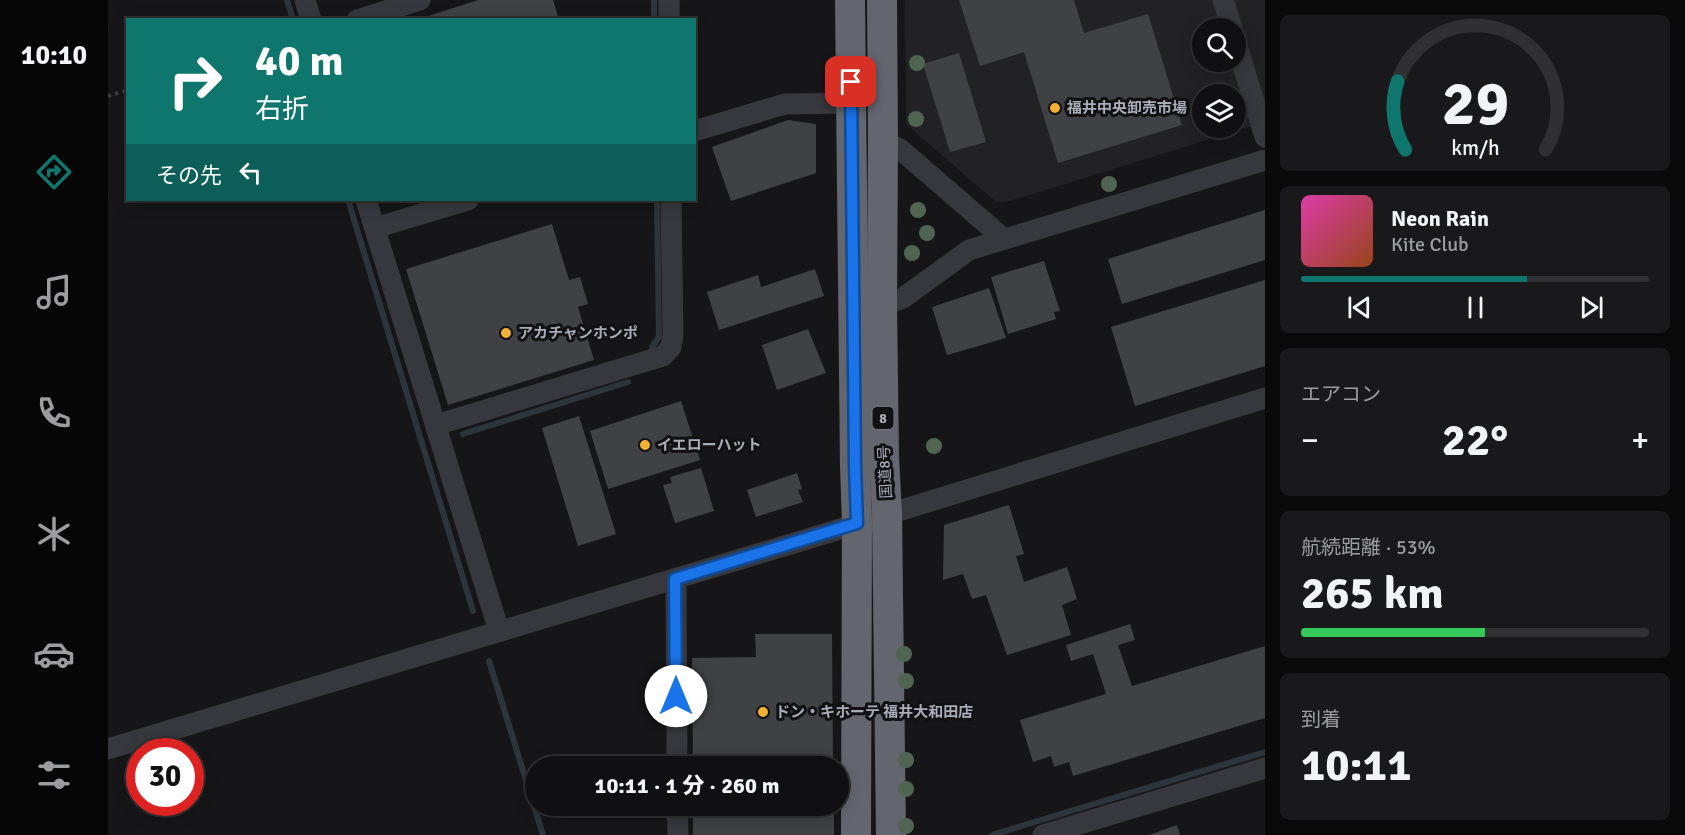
<!DOCTYPE html>
<html lang="ja">
<meta charset="utf-8">
<style>
body{margin:0;font-family:Signika,"Noto Sans JP",sans-serif;background:#19191b;color:#f1f3f6;height:100vh;display:flex;flex-direction:column;font-size:22px;white-space:nowrap}
*{box-sizing:border-box;margin:0}
p{font-size:20px;color:#9c9d9f}
.icon{flex:none;width:33px;height:33px;fill:none;stroke:currentColor;stroke-width:2;stroke-linecap:round;stroke-linejoin:round}
.map{position:relative;flex:1;overflow:hidden}
.sheet{display:flex;flex-direction:column;gap:15px;padding:15px;background:#09090a;width:420px}
.sheet>*{flex:none}
.top-card{position:absolute;left:18px;top:18px;width:570px;height:183px;border-radius:0px;box-shadow:0 3px 15px #0003,0 0 0 2px #303032;background:#0f766e;color:#fff;overflow:hidden}
.tools{position:absolute;left:1084px;top:18px;display:grid;gap:12px}
.tools a{display:grid;place-items:center;width:54px;height:54px;border-radius:50%;background:#101012;box-shadow:0 3px 15px #0003,0 0 0 2px #303032;font-size:30px}
.speed{position:absolute;left:18px;top:738px;display:flex;gap:12px;font-size:30px;font-weight:700;text-align:center}
.speed>*{display:grid;place-content:center;width:78px;height:78px;border-radius:50%;background:#101012;box-shadow:0 3px 15px #0003,0 0 0 2px #303032;line-height:1}
.speed .limit{border:9px solid #d22;background:#fff;color:#111}
.pin{position:absolute;display:grid;place-items:center;width:51px;height:51px;color:#fff;margin:-26px;border-radius:12px;box-shadow:0 3px 9px #0006}
.me{position:absolute;width:66px;margin:-33px;rotate:0deg;stroke-linejoin:round;filter:drop-shadow(0 0 4px #0008)}
.turn{display:flex;align-items:center;gap:21px;height:126px;padding:0 30px;font-size:27px}
.turn .icon{width:78px;height:78px;stroke-width:2.5}
.turn b{display:block;font-size:42px;line-height:51px}
.then{display:flex;align-items:center;height:57px;padding:0 30px;background:#0003;gap:12px;font-size:22px}
.big{font-size:45px;font-weight:800;line-height:1.1}
.sheet .card{flex:1;display:flex;flex-direction:column;justify-content:center;gap:9px;min-width:0;padding:0 21px;border-radius:9px;background:#19191b}
.sheet .dial{align-items:center;gap:0}
.dial svg{height:156px;overflow:visible;fill:none;stroke:#303032;stroke-width:7;stroke-linecap:round;text-anchor:middle}
.dial text{fill:#f1f3f6;stroke:none}
.song{display:flex;align-items:center;gap:18px}
.cover{width:72px;height:72px;border-radius:9px;background:linear-gradient(135deg,hsl(320 70% 55%),hsl(20 70% 35%))}
.played{height:6px;border-radius:3px;background:linear-gradient(90deg,#0f766e 65%,#303032 65%)}
.keys{display:flex;justify-content:space-around;direction:ltr}
.heat{display:flex;justify-content:space-between;align-items:center;font-size:33px;direction:ltr}
.charge{height:9px;border-radius:4px;background:linear-gradient(90deg,#34c759 53%,#303032 0)}
.trip{position:absolute;left:417px;top:756px;width:324px;height:60px;border-radius:30px;background:#101012;box-shadow:0 3px 15px #0003,0 0 0 2px #303032;font-weight:800;line-height:60px;text-align:center}
main{display:flex;flex:1;min-height:0}
.tab-bar{display:flex;flex-direction:column;width:108px;justify-content:space-around;align-items:center;background:#060607;color:#9c9d9f}
.tab-bar .icon{width:42px;height:42px}
.tab-bar .selected{color:#0f766e}
.tab-bar b{font-size:27px;color:#f1f3f6}
.map>svg:first-child{display:block}
.built{fill:#222225;fill-rule:evenodd}
.lines{fill:none;stroke-linecap:round;stroke-linejoin:round}
.stream{stroke:#2c353c;stroke-width:6}
.building{fill:#404145}
.path{stroke:#3d3f44;stroke-width:4;stroke-dasharray:3 4.5;stroke-linecap:butt}
.minor{stroke:#37383d;stroke-width:21}
.highway{stroke:#63666e;stroke-width:30}
.tree{fill:#506452}
.route-casing{stroke:#114b97;stroke-width:15}
.route{stroke:#1a73e8;stroke-width:10}
.poi-dot{fill:#f2b134;stroke:#111113;stroke-width:2}
.labels{text-anchor:middle;stroke-width:6;stroke-linejoin:round;paint-order:stroke}
.shield{fill:#111113;stroke:#7b7e86;stroke-width:1.5}
.shield-label{font-size:14px;font-weight:bold;fill:#a8adb8}
.poi-label{font-size:15px;font-weight:bold;fill:#a8adb8;stroke:#111113;text-anchor:start}
.street-label{font-size:15px;fill:#a8adb8;stroke:#111113}
</style>
<main>
<nav class="tab-bar">
<b>10:10</b>
<svg class="icon selected" aria-label="directions" viewBox="0 0 24 24"><path d="M12 3l9 9-9 9-9-9zM9 14v-3h6M13 9l2 2-2 2"/></svg>
<svg class="icon" aria-label="music" viewBox="0 0 24 24"><path d="M9 18V5l10-2v13"/><circle cx="6" cy="18" r="3"/><circle cx="16" cy="16" r="3"/></svg>
<svg class="icon" aria-label="phone" viewBox="0 0 24 24"><path d="M5 4h4l2 5-3 2q2 4 5 5l2-3 5 2v4C11 20 4 13 5 4z"/></svg>
<svg class="icon" aria-label="climate" viewBox="0 0 24 24"><path d="M12 3v18M4 7l16 10M4 17L20 7"/></svg>
<svg class="icon" aria-label="car" viewBox="0 0 24 24"><path d="M5 17H2v-5l4-1 3-4h7l3 4 3 1v5h-3M9 17h6M6 11h13"/><circle cx="7" cy="17" r="2"/><circle cx="17" cy="17" r="2"/></svg>
<svg class="icon" aria-label="filters" viewBox="0 0 24 24"><path d="M4 7h16M4 17h16"/><circle cx="9" cy="7" r="2"/><circle cx="15" cy="17" r="2"/></svg>
</nav>
<div class="map">
<svg width="1157" height="835" viewBox="0 0 1157 835">
<rect width="100%" height="100%" fill="#161618"/>
<path class="built" d="M797,0h360v122l-255,79 -14,1 -90,-78zM1095,28h33v34h-33zM1095,94h33v34h-33z"/>
<g class="lines">
<g class="stream">
<path d="M179,0l6,20"/>
<path d="M546,0v20"/>
<path d="M240,200l125,411"/>
<path d="M544,347l7,-10 -2,-137"/>
<path d="M355,434l165,-52"/>
<path d="M381,661l54,174"/>
<path d="M884,835l273,-83"/>
</g>
</g>
<g class="building">
<path d="M370,0h75l6,20h-143z"/>
<path d="M851,0h115l10,33 64,-19 34,111 -124,38 -34,-111 -44,14z"/>
<path d="M851,53l27,89 -36,10 -27,-88z"/>
<path d="M680,120l28,4v49l-85,28 -19,-54z"/>
<path d="M1157,210v50l-143,44 -14,-45z"/>
<path d="M444,224l17,56 11,-3 8,27 -10,3 16,53 -146,45 -42,-136z"/>
<path d="M936,261l16,50 -6,1 2,7 -48,15 -17,-57z"/>
<path d="M707,269l9,27 -105,34 -12,-38 51,-17 3,12z"/>
<path d="M1157,280v86l-130,40 -24,-79z"/>
<path d="M881,288l17,50 -59,17 -15,-48z"/>
<path d="M700,329l18,44 -49,17 -15,-45z"/>
<path d="M573,401l19,59 -92,29 -18,-58z"/>
<path d="M471,416l37,118 -38,12 -36,-118z"/>
<path d="M593,468l13,43 -39,12 -12,-38 9,-2 -2,-6z"/>
<path d="M689,473l5,16 -4,1 5,12 -47,15 -9,-27z"/>
<path d="M901,505l15,49 -8,2 8,26 43,-15 10,32 -15,6 9,30 -64,20 -21,-60 -14,4 -9,-25 -20,6 1,-55z"/>
<path d="M1022,624l5,16 -17,5 14,41 133,-40v72l-192,58 -4,-14 -15,5 -3,-11 -18,6 -13,-42 86,-26 -13,-40 -22,7 -5,-16z"/>
<path d="M647,634h77l1,132h-140l-1,-108 64,-1z"/>
<rect x="585" y="806" width="141" height="29"/>
<path d="M1069,825l3,10h-31z"/>
</g>
<g class="lines">
<path class="path" d="M0,96l20,-6"/>
<g class="minor">
<path d="M197,0l6,20"/>
<path d="M561,0v20"/>
<path d="M1115,0l9,28"/>
<path d="M249,20l63,-20"/>
<path d="M1128,43l29,94"/>
<path d="M586,131l91,-27 66,-1"/>
<path d="M775,141l17,8 104,90"/>
<path d="M258,200l133,431"/>
<path d="M267,228l93,-28"/>
<path d="M774,306l21,-8 66,-48 296,-90"/>
<path d="M328,425l227,-69 8,-9 2,-12 -2,-135"/>
<path d="M568,579l1,187"/>
<path d="M0,749l706,-212 451,-139"/>
<path d="M569,806l1,29"/>
<path d="M935,835l222,-67"/>
</g>
<g class="highway">
<path d="M742,0l5,466 2,57 -1,312"/>
<path d="M774,0l1,141 -1,165 2,151 3,57 4,321"/>
</g>
</g>
<g class="tree">
<circle cx="809" cy="63" r="8"/>
<circle cx="808" cy="119" r="8"/>
<circle cx="1001" cy="184" r="8"/>
<circle cx="810" cy="210" r="8"/>
<circle cx="819" cy="233" r="8"/>
<circle cx="804" cy="253" r="8"/>
<circle cx="826" cy="446" r="8"/>
<circle cx="796" cy="654" r="8"/>
<circle cx="798" cy="681" r="8"/>
<circle cx="798" cy="760" r="8"/>
<circle cx="798" cy="789" r="8"/>
<circle cx="798" cy="826" r="8"/>
</g>
<g class="lines">
<defs>
<path id="route" d="M568,696l-1,-117 182,-56 -2,-57 -4,-384"/>
</defs>
<use href="#route" class="route-casing"/>
<use href="#route" class="route"/>
</g>
<g class="poi-dot">
<circle cx="947" cy="108" r="6"/>
<circle cx="398" cy="333" r="6"/>
<circle cx="537" cy="445" r="6"/>
<circle cx="655" cy="712" r="6"/>
</g>
<g class="labels">
<rect class="shield" x="764.5" y="407" width="21" height="22" rx="4.5"/>
<g class="shield-label">
<text x="775" y="423">8</text>
</g>
<g class="poi-label">
<text x="959" y="113">福井中央卸売市場</text>
<text x="410" y="338">アカチャンホンポ</text>
<text x="549" y="450">イエローハット</text>
<text x="667" y="717">ドン・キホーテ 福井大和田店</text>
</g>
<g class="street-label">
<text transform="translate(777 472) rotate(-93)" y="5">国道8号</text>
</g>
</g>
</svg>
<div class="tools">
<a><svg class="icon" aria-label="search" viewBox="0 0 24 24"><circle cx="10" cy="10" r="6"/><path d="M15 15l6 6"/></svg></a>
<a><svg class="icon" aria-label="layers" viewBox="0 0 24 24"><path d="M12 4l9 5-9 5-9-5zM3 14l9 5 9-5"/></svg></a>
</div>
<div class="speed"><div class="limit">30</div></div>
<div class="pin" style="left:743px;top:82px;background:#d93025"><svg class="icon" aria-label="arrive" viewBox="0 0 24 24"><path d="M6 21V4h12l-3 4 3 4H6"/></svg></div>
<svg class="me" style="left:568px;top:696px" viewBox="-20 -20 40 40"><circle r="19" fill="#fff"/><path d="M0-13L10 11 0 6-10 11z" fill="#1a73e8"/></svg>
<div class="trip">10:11 · 1 分 · 260 m</div>
<div class="top-card">
<div class="turn"><svg class="icon" aria-label="right" viewBox="0 0 24 24"><path d="M7 20v-9h11M14 6l5 5-5 5"/></svg><div><b>40 m</b>右折</div></div>
<div class="then">その先<svg class="icon" aria-label="left" viewBox="0 0 24 24"><path d="M17 20v-9H6M10 6l-5 5 5 5"/></svg></div>
</div>
</div>
<section class="sheet">
<div class="card dial"><svg viewBox="0 0 100 80">
<path d="M14 69A42 42 0 1 1 86 69"/>
<path d="M14 69A42 42 0 0 1 10 34" stroke="#0f766e"/>
<text x="50" y="56" font-size="32" font-weight="700">29</text>
<text x="50" y="72" font-size="11">km/h</text>
</svg></div>
<div class="card">
<div class="song"><i class="cover"></i><div><b>Neon Rain</b><p>Kite Club</p></div></div>
<div class="played"></div>
<div class="keys"><svg class="icon" aria-label="previous" viewBox="0 0 24 24"><path d="M18 5L8 12l10 7zM5 5v14"/></svg><svg class="icon" aria-label="pause" viewBox="0 0 24 24"><path d="M8 5v14M16 5v14"/></svg><svg class="icon" aria-label="next" viewBox="0 0 24 24"><path d="M6 5l10 7-10 7zM19 5v14"/></svg></div>
</div>
<div class="card"><p>エアコン</p>
<div class="heat"><a>−</a><b class="big">22°</b><a>+</a></div>
</div>
<div class="card"><p>航続距離 · 53%</p><b class="big">265 km</b><div class="charge"></div></div>
<div class="card"><p>到着</p><b class="big">10:11</b></div>
</section>
</main>
